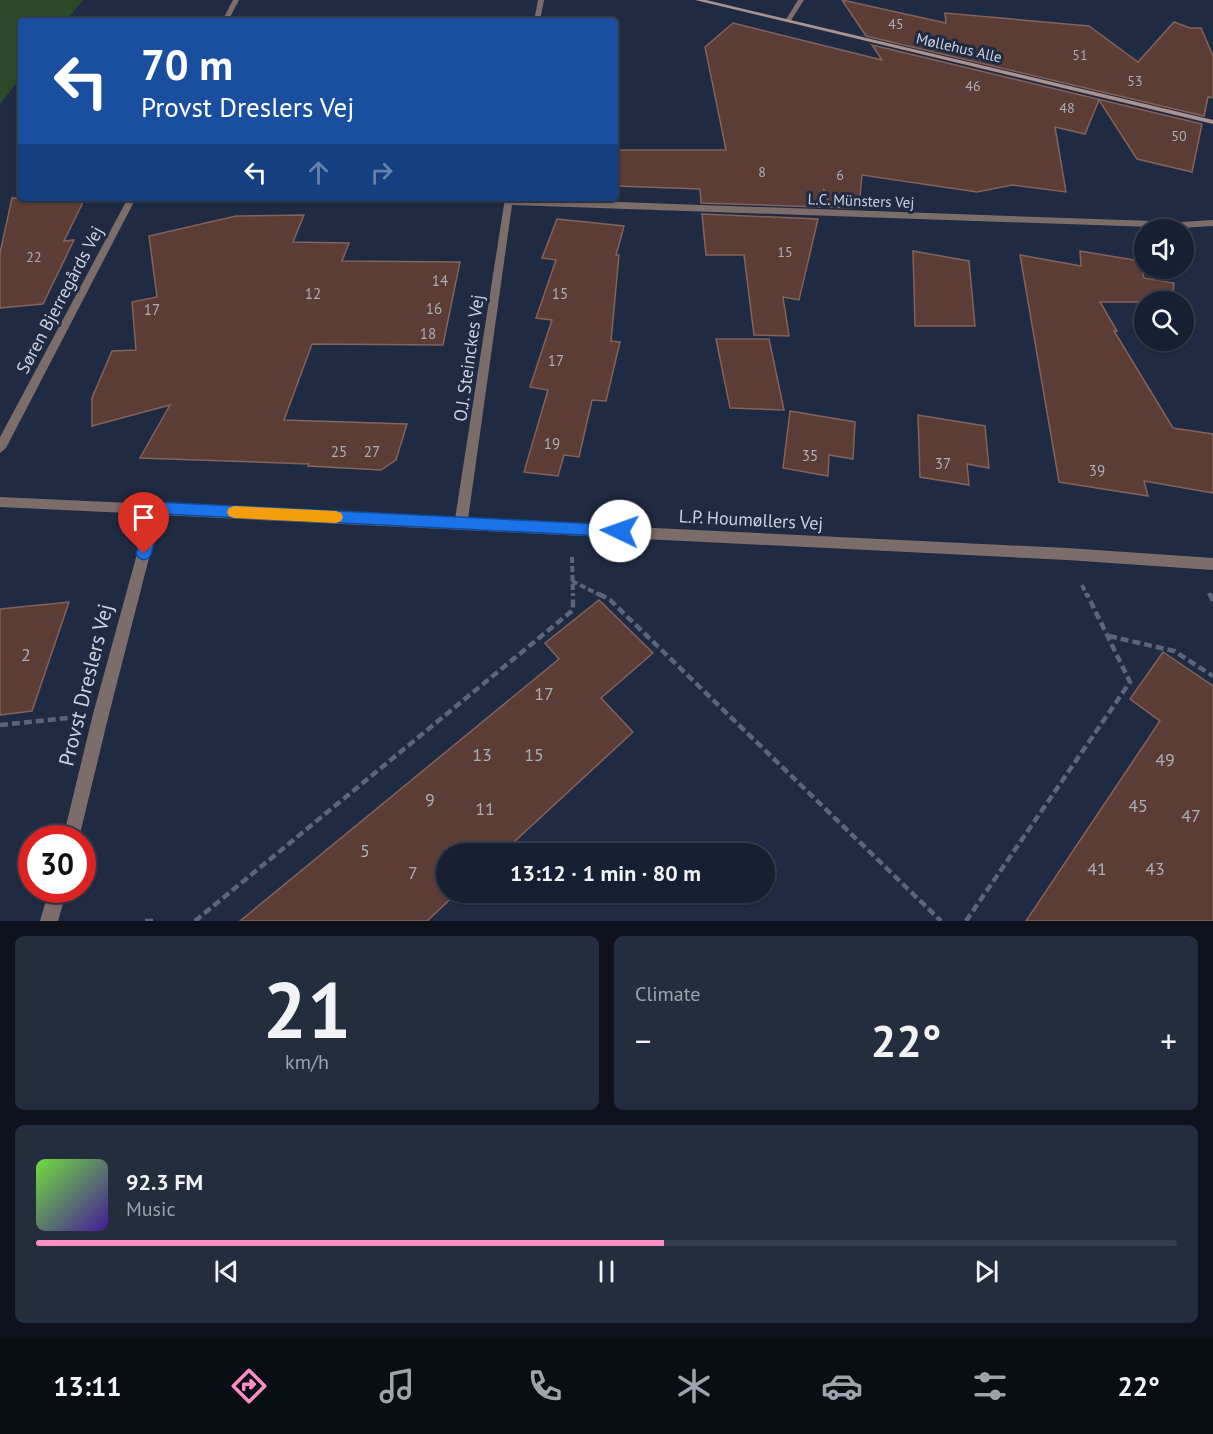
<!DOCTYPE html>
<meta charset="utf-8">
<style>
body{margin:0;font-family:"PT Sans",sans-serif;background:#242d3e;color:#f1f3f6;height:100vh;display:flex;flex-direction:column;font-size:22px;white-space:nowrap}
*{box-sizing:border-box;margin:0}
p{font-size:20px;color:#9ea3ac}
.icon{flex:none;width:33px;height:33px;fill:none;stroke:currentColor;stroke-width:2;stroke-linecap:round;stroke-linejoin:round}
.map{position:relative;height:921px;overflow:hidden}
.details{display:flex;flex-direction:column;gap:15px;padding:15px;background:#0d121c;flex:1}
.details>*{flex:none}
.top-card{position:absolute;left:18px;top:18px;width:600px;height:183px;border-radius:6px;box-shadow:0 2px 4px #0004,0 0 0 2px #363e4d;background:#1a4fa0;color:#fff;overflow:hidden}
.controls{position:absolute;left:1134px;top:219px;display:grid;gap:12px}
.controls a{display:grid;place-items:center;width:60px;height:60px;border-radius:50%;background:#172032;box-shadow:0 2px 4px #0004,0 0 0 2px #363e4d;font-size:30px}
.speed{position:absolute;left:18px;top:825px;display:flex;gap:12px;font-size:30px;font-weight:700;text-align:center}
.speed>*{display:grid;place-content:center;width:78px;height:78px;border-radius:50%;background:#172032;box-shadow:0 2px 4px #0004,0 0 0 2px #363e4d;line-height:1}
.speed .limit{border:9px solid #d22;background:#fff;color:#111}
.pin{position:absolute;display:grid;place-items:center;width:51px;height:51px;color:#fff;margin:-62px -26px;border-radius:50% 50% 50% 0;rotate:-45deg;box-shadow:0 0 6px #0007}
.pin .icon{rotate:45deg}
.me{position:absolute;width:66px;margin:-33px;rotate:273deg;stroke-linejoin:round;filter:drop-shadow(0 0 4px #0008)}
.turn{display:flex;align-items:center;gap:21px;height:126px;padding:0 24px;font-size:27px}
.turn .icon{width:78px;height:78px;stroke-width:2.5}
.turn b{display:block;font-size:42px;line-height:51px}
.lanes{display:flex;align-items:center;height:57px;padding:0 24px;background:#0003;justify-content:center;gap:30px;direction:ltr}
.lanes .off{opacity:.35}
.big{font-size:45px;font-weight:700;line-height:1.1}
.details .tile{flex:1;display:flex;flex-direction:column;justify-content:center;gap:9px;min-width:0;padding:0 21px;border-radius:9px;background:#242d3e}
.details .dial{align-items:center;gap:0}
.dial b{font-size:78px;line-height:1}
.song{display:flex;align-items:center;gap:18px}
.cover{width:72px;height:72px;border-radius:9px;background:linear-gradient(135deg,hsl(100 70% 55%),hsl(260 70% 35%))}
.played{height:6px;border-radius:3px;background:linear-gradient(90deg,#fc8fc1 55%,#363e4d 55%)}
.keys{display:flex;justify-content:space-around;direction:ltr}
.heat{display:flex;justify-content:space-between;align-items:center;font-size:33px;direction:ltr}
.details .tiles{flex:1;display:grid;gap:15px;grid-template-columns:1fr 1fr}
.tile:last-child{grid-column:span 2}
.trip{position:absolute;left:436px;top:843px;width:339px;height:60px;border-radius:30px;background:#172032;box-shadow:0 2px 4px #0004,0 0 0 2px #363e4d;font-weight:700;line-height:60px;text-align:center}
.menu{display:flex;height:96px;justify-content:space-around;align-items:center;background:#090d14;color:#9ea3ac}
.menu .icon{width:42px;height:42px}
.menu .selected{color:#fc8fc1}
.menu b{font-size:27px;color:#f1f3f6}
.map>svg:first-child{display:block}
.green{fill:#2b492a}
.building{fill:#5c3d36;stroke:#83625a;stroke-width:1.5}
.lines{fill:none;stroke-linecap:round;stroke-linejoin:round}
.path-far1{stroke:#5a6579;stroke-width:4;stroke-dasharray:6 3;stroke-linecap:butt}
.path{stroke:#5a6579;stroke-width:4.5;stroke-dasharray:8 4;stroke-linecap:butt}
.street{fill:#7d6d6a;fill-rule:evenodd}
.secondary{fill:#ab928d;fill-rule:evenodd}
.route{fill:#1a73e8;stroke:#114b97;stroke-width:1.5}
.slow{fill:#f59e0b}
.labels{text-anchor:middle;stroke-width:6;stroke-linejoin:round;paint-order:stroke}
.far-number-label{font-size:14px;fill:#aeadb6}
.far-street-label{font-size:15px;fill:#cad2e1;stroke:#1f2b42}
.number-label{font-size:15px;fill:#aeadb6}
.street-label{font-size:18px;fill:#cad2e1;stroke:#1f2b42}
.near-number-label{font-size:18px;fill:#aeadb6}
.near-street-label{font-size:21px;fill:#cad2e1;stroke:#1f2b42}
</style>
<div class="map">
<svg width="1213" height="921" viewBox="0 0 1213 921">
<rect width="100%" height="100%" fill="#1f2b42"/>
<path class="green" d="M0,0h83l-17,21h-45v56l-21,27z"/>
<g class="building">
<path d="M842,0l104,23 -1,-10 144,13 49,36 36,-40 16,6h11l12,28v42l-5,-1 -4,19 -338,-80z"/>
<path d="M733,23l149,37 -10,-15 330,79 -10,48 -55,-13 -38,-59 -14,34 -30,-7 11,65 -54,-7 -35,7 -115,-17 -3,32 -10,1 -19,-1 -6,-17 -4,17 -119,-4 -1,-14 -85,-3v-36h111l-21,-103z"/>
<path d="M12,198h73l-21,43 10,-1 -31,64 -43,4v-55z"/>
<path d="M702,214l116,5 -19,81 -16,-3 6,39 -35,-1 -10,-80h-38z"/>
<path d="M304,215l-11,27 56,1 -7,18 118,1 -17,83 -131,-1 -28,76 123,4 -11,36 -15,10 -73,-4 1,-2 -169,-6 30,-53 -78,21v-28l20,-47 24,-1 -4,-48 25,-5 -8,-61 87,-20z"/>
<path d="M557,219l67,7 -8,29h3l-8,86 9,1 -14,59 -14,-1 -13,57 -15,-2 -6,21 -34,-4 24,-82 -18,-3 22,-67 -16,-2 20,-58 -14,-2z"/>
<path d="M913,251l56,10 6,65h-60z"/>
<path d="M1080,251l60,10 4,17 30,5 -2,19h-72l17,29h-3l59,97 40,6v59l-69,-12 4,15 -89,-14 -39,-227 61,11z"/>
<path d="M716,339h53l15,71 -54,-2z"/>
<path d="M790,411l65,11 -2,37 -24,-4 -1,21 -45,-8z"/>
<path d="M918,415l67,11 4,42 -22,-4 2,21 -49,-8z"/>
<path d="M599,600l54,53 -52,45 32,34 -132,122h-54v38h11l-31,29h-187l319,-262 -14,-16z"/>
<path d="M69,602l-37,109 -32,4v-106z"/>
<path d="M1163,652l50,34v235h-187l134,-200 -30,-22z"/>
</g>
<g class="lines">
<g class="path-far1">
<path d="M572,557l1,39"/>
<path d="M572,581l30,15"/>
<path d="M1082,585l5,11"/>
<path d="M1209,593l1,3"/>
</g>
<g class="path">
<path d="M599,594l11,6 331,321"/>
<path d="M1210,594l3,7"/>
<path d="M1109,636l65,15 39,25"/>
<path d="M0,725l68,-7"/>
<path d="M145,921h10"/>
<path d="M195,921l378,-311v-16"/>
<path d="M966,921l164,-239 -43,-88"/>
</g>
<g class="street">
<path d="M233,0h6l-11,21h-6z"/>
<path d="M538,0h6l-4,21h-6z"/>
<path d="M798,0h6l-14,22h-4l-1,-1z"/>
<path d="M128,198h8l-130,250 -6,5v-16z"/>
<path d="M505,198l676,24 32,-2v6l-32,2 -669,-23 -44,314 599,29 146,10v12l-146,-10 -907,-45 -51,199 -30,124h-16l30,-124 55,-200 -148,-7v-10l152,7 4,-1 5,2 294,14z"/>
<path d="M49,890h18l-9,31h-18z"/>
</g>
<path class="secondary" d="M695,0h11l507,120v4z"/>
</g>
<path class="route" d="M156,502l464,23 5,2 2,4 -2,4 -5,2 -458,-23 -11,40 -2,4 -5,2 -5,-2 -3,-4 13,-46 2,-4z"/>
<path class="slow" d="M234,506l102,5 5,2 2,4 -2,4 -5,2 -102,-5 -5,-2 -2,-4 2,-4z"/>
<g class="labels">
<g class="far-number-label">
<text x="896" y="29">45</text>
<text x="1080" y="60">51</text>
<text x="1135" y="86">53</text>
<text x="973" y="91">46</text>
<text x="1067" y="113">48</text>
<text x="1179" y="141">50</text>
<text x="762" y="177">8</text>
<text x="840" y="180">6</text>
<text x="785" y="257">15</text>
<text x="34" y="262">22</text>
</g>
<g class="far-street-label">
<text transform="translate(959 48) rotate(13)" y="5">Møllehus Alle</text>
<text transform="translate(861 201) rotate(2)" y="5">L.C. Münsters Vej</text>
</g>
<g class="number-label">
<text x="440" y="286">14</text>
<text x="313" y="299">12</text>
<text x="560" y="299">15</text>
<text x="434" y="314">16</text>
<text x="152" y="315">17</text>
<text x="428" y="339">18</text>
<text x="556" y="366">17</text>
<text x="552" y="449">19</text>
<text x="339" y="457">25</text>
<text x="372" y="457">27</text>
<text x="810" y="461">35</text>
<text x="943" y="469">37</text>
<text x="1097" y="476">39</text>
</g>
<g class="street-label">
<text transform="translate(60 300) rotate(-62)" y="6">Søren Bjerregårds Vej</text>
<text transform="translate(469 358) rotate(-82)" y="6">O.J. Steinckes Vej</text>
<text transform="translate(751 520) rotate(3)" y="6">L.P. Houmøllers Vej</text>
</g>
<g class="near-number-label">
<text x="26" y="661">2</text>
<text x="544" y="700">17</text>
<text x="482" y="761">13</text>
<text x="534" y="761">15</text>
<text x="1165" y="766">49</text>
<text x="430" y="806">9</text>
<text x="1138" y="812">45</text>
<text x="485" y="815">11</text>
<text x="1191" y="822">47</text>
<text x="365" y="857">5</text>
<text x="1097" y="875">41</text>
<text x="1155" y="875">43</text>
<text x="413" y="879">7</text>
</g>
<g class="near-street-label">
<text transform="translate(86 685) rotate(-76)" y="7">Provst Dreslers Vej</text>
</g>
</g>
</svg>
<div class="controls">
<a><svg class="icon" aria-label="sound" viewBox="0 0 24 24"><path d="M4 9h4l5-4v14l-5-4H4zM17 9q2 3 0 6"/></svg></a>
<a><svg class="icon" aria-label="search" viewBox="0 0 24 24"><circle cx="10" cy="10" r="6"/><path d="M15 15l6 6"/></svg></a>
</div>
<div class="speed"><div class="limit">30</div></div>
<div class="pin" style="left:144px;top:554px;background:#d93025"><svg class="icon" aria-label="arrive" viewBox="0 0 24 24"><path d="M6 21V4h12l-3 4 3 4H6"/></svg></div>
<svg class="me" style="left:620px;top:531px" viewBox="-20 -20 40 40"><circle r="19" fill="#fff"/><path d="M0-13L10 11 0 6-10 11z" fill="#1a73e8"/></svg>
<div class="trip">13:12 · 1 min · 80 m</div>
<div class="top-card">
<div class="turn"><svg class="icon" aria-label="left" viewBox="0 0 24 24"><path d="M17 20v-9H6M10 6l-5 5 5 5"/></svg><div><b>70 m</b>Provst Dreslers Vej</div></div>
<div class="lanes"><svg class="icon" aria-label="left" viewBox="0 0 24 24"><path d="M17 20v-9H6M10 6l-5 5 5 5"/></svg><svg class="icon off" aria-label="ahead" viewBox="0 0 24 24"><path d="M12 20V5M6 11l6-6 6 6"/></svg><svg class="icon off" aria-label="right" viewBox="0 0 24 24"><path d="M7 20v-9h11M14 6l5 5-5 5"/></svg></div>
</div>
</div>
<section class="details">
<div class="tiles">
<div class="tile dial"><b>21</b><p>km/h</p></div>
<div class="tile"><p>Climate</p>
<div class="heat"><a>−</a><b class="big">22°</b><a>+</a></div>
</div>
<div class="tile">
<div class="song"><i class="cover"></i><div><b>92.3 FM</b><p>Music</p></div></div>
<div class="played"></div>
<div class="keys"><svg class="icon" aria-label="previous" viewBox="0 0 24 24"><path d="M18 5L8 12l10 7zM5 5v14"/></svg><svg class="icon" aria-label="pause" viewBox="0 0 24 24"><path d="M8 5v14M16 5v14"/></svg><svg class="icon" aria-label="next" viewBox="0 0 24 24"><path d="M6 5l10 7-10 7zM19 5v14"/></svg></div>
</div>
</div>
</section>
<nav class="menu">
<b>13:11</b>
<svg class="icon selected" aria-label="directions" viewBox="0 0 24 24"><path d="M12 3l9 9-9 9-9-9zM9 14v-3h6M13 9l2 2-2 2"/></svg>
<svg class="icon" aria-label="music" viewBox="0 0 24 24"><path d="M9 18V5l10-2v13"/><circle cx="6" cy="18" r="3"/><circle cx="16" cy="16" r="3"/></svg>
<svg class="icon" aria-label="phone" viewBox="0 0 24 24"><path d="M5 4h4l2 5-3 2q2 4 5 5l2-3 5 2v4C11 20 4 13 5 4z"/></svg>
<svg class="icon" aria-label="climate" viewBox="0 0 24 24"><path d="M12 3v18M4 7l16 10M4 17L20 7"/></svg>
<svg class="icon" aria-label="car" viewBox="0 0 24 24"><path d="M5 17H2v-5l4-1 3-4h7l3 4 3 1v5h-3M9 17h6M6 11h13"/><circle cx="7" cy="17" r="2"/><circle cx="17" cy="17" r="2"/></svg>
<svg class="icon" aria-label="filters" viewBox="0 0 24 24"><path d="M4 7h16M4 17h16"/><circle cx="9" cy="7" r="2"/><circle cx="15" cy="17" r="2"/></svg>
<b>22°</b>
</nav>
